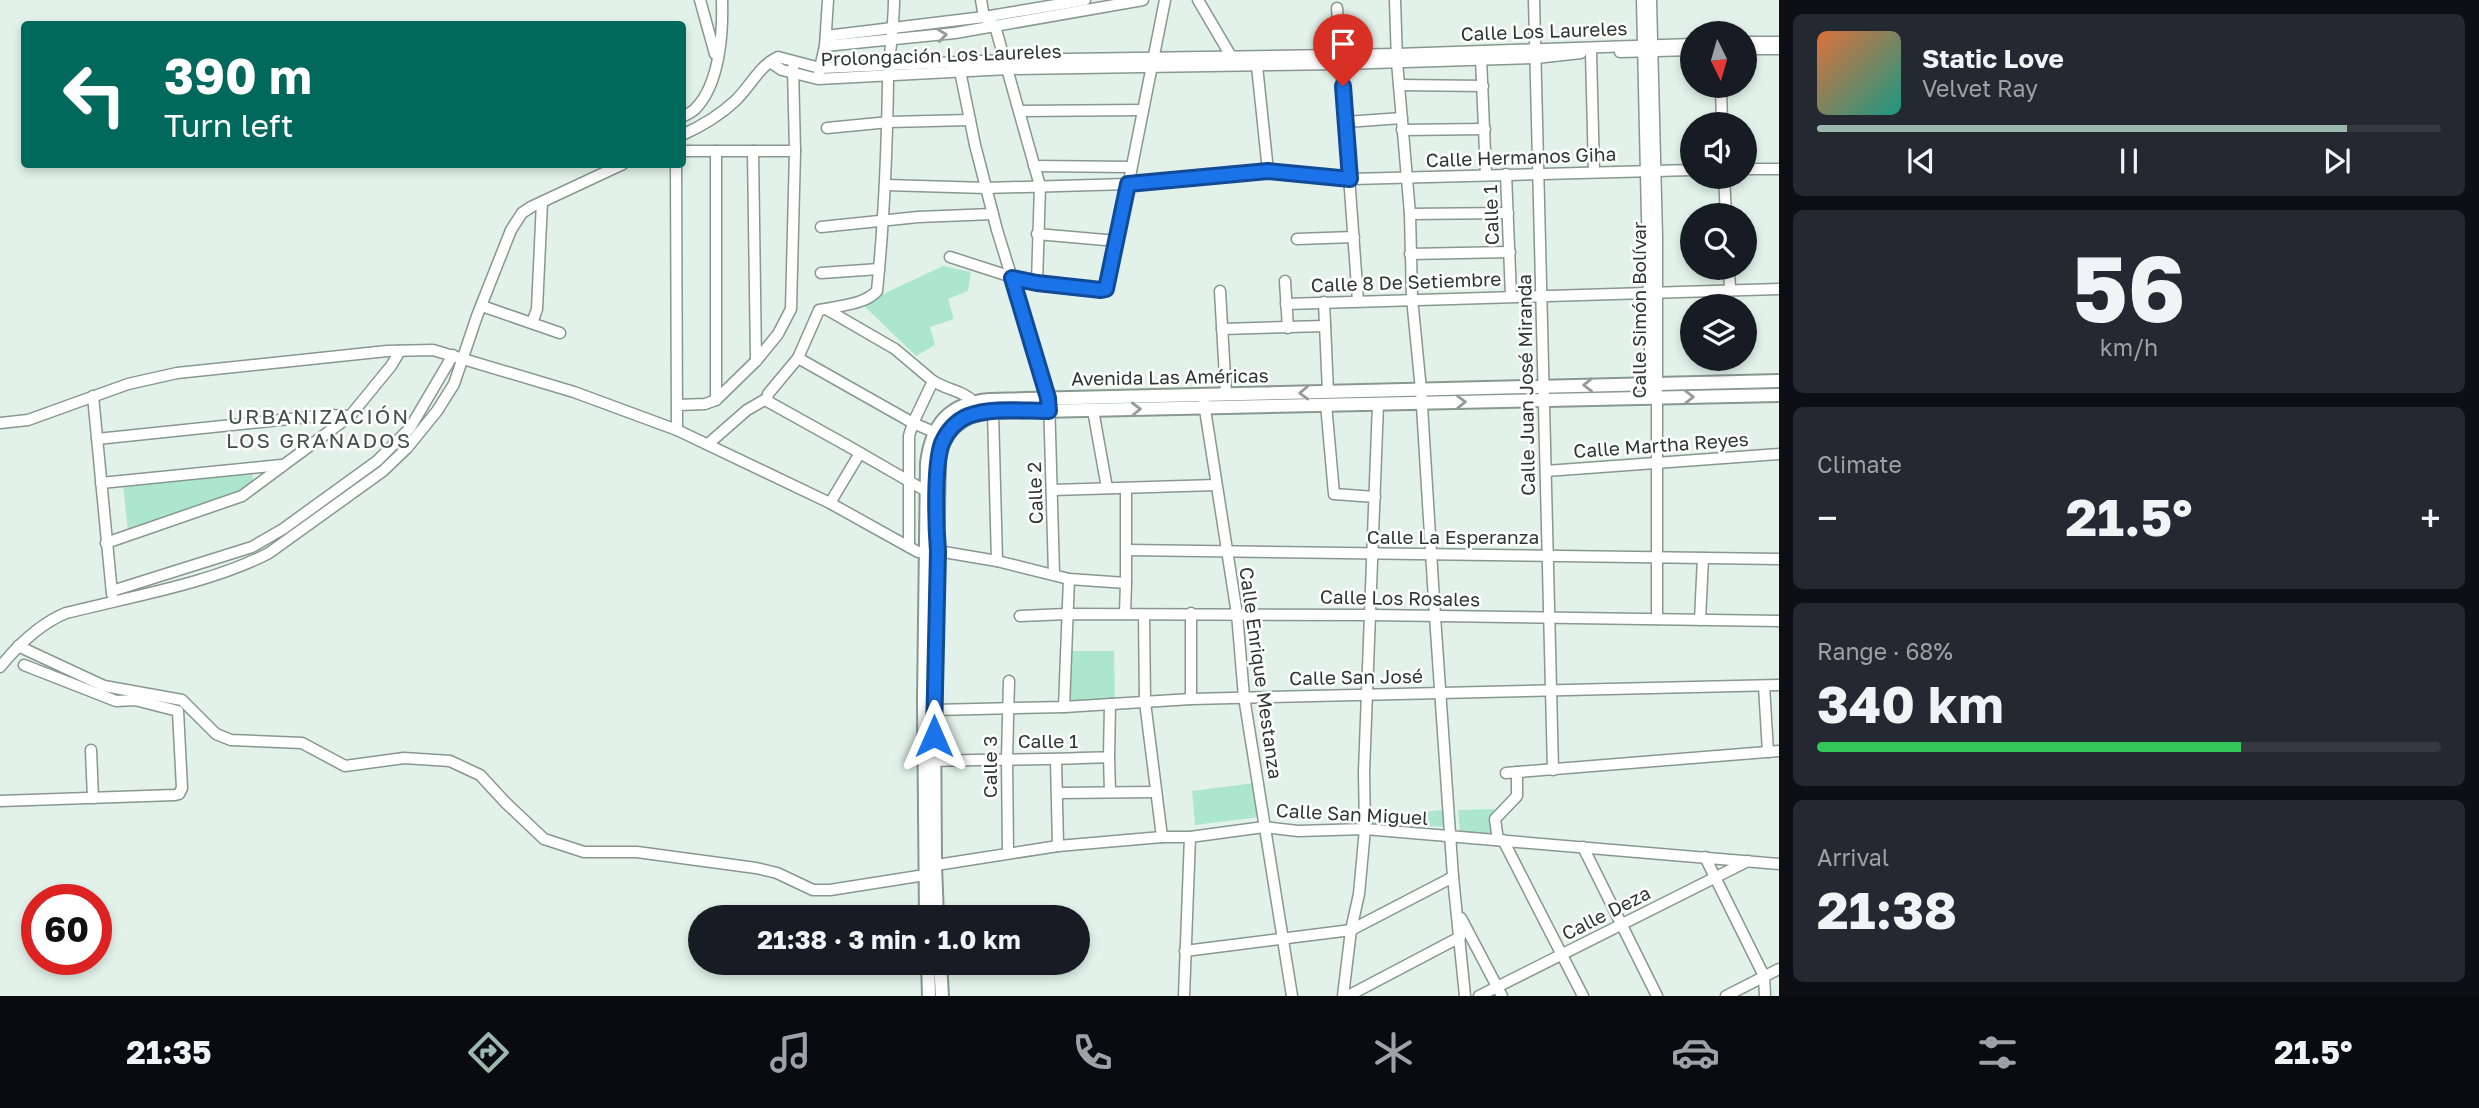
<!DOCTYPE html>
<meta charset="utf-8">
<style>
body{margin:0;font-family:"Golos Text",sans-serif;background:#242831;color:#f1f3f6;height:100vh;display:flex;flex-direction:column;font-size:26px;white-space:nowrap}
*{box-sizing:border-box;margin:0}
p{font-size:23px;color:#9ea1a6}
.icon{flex:none;width:38px;height:38px;fill:none;stroke:currentColor;stroke-width:2;stroke-linecap:round;stroke-linejoin:round}
.map{position:relative;flex:1;overflow:hidden}
.details{display:flex;flex-direction:column;gap:14px;padding:14px;background:#0d0f14;width:700px}
.details>*{flex:none}
.top-card{position:absolute;left:21px;top:21px;width:665px;height:147px;border-radius:7px;box-shadow:0 4px 10px #0003;background:#00695c;color:#fff;overflow:hidden}
.needle{width:46px;rotate:175deg}
.fabs{position:absolute;left:1680px;top:21px;display:grid;gap:14px}
.fabs a{display:grid;place-items:center;width:77px;height:77px;border-radius:50%;background:#171b24;box-shadow:0 4px 10px #0003;font-size:35px}
.speed{position:absolute;left:21px;top:884px;display:flex;gap:14px;font-size:35px;font-weight:700;text-align:center}
.speed>*{display:grid;place-content:center;width:91px;height:91px;border-radius:50%;background:#171b24;box-shadow:0 4px 10px #0003;line-height:1}
.speed .limit{border:10px solid #d22;background:#fff;color:#111}
.pin{position:absolute;display:grid;place-items:center;width:60px;height:60px;color:#fff;margin:-72px -30px;border-radius:50% 50% 50% 0;rotate:-45deg;box-shadow:0 0 7px #0007}
.pin .icon{rotate:45deg}
.me{position:absolute;width:77px;margin:-38px;rotate:0deg;stroke-linejoin:round;filter:drop-shadow(0 0 5px #0008)}
.turn{display:flex;align-items:center;gap:24px;height:147px;padding:0 28px;font-size:32px}
.turn .icon{width:91px;height:91px;stroke-width:2.5}
.turn b{display:block;font-size:49px;line-height:60px}
.big{font-size:52px;font-weight:700;line-height:1.1}
.details .tile{flex:1;display:flex;flex-direction:column;justify-content:center;gap:10px;min-width:0;padding:0 24px;border-radius:10px;background:#242831}
.details .dial{align-items:center;gap:0}
.dial b{font-size:91px;line-height:1}
.song{display:flex;align-items:center;gap:21px}
.cover{width:84px;height:84px;border-radius:10px;background:linear-gradient(135deg,hsl(20 70% 55%),hsl(170 70% 35%))}
.played{height:7px;border-radius:4px;background:linear-gradient(90deg,#9db8af 85%,#363941 85%)}
.keys{display:flex;justify-content:space-around;direction:ltr}
.heat{display:flex;justify-content:space-between;align-items:center;font-size:38px;direction:ltr}
.charge{height:10px;border-radius:5px;background:linear-gradient(90deg,#34c759 68%,#363941 0)}
.trip{position:absolute;left:688px;top:905px;width:402px;height:70px;border-radius:35px;background:#171b24;box-shadow:0 4px 10px #0003;font-weight:700;line-height:70px;text-align:center}
.menu{display:flex;height:112px;justify-content:space-around;align-items:center;background:#090b0e;color:#9ea1a6}
.menu .icon{width:49px;height:49px}
.menu .selected{color:#9db8af}
.menu b{font-size:32px;color:#f1f3f6}
main{display:flex;flex:1;min-height:0}
.map>svg:first-child{display:block}
.green{fill:#ace7cd}
.lines{fill:none;stroke-linecap:round;stroke-linejoin:round}
.minor-casing{stroke:#889790;stroke-width:13}
.major-casing{stroke:#889790;stroke-width:16}
.minor{stroke:#fff;stroke-width:10}
.major{stroke:#fff;stroke-width:12}
.oneway{stroke:#989a99}
.route-casing{stroke:#114b97;stroke-width:18}
.route{stroke:#1a73e8;stroke-width:12}
.labels{text-anchor:middle;stroke-width:5;stroke-linejoin:round;paint-order:stroke}
.street-label{font-size:19px;fill:#303633;stroke:#fff}
.neighbourhood-label{font-size:21px;letter-spacing:2px;fill:#43504a;stroke:#fff}
</style>
<main>
<div class="map">
<svg width="1779" height="996" viewBox="0 0 1779 996">
<rect width="100%" height="100%" fill="#e2f2eb"/>
<g class="green">
<path d="M943,266l28,6 -3,19 -20,8 6,20 -24,8 5,18 -19,11 -54,-52z"/>
<path d="M247,472l5,1 2,10 -11,8 -115,41 -5,-48z"/>
<path d="M1070,651h44l1,49 -43,1 -3,-4z"/>
<path d="M1254,783l6,34 -65,8 -3,-34z"/>
<path d="M1494,809l1,26 -35,-2 -2,-23z"/>
<path d="M1444,810l2,17 -78,-4v-7z"/>
</g>
<g class="lines">
<defs>
<g id="minor">
<path d="M700,0l15,54"/>
<path d="M981,0l3,17 11,9 45,160 -3,97"/>
<path d="M1198,0l37,63"/>
<path d="M1395,0l2,62 13,152 2,84 9,92 14,226 18,261 12,119"/>
<path d="M1534,0l19,770"/>
<path d="M1642,0l9,391"/>
<path d="M1651,0l6,237v382"/>
<path d="M1337,8l21,293"/>
<path d="M826,36l158,-19 101,-17"/>
<path d="M1745,42h34"/>
<path d="M825,46l130,-13 188,-33"/>
<path d="M1745,49h34"/>
<path d="M1591,52l3,120"/>
<path d="M1620,52l72,-2"/>
<path d="M1481,58l5,117"/>
<path d="M770,62l12,8 36,9 190,-10 333,-5 195,-6 45,-5"/>
<path d="M959,66l16,79 22,85 52,168 5,176"/>
<path d="M1257,66l11,105"/>
<path d="M819,72l6,-26 3,-46"/>
<path d="M1399,85l84,1"/>
<path d="M1721,86l1,38"/>
<path d="M1020,111l123,-1"/>
<path d="M682,117c5,-3 11,-5 14,-9 24,-25 27,-76 26,-108"/>
<path d="M1346,122l56,-4"/>
<path d="M827,128l62,-6 81,-2"/>
<path d="M1402,130l83,-1"/>
<path d="M682,135c20,-9 37,-19 53,-34 14,-13 25,-36 43,-44l42,11 185,-8 392,-6 295,-10"/>
<path d="M682,151h113"/>
<path d="M716,151v249"/>
<path d="M753,151l3,210"/>
<path d="M676,164l1,266"/>
<path d="M1034,166l97,1"/>
<path d="M1745,169h34"/>
<path d="M1506,174l5,122"/>
<path d="M1724,177l2,38"/>
<path d="M886,185l100,3 142,-4 140,-13 83,8 341,-9"/>
<path d="M1410,214l98,-1"/>
<path d="M821,227l97,-10 75,-3"/>
<path d="M1037,234l80,7"/>
<path d="M1297,239l57,-2"/>
<path d="M1410,254l100,-2"/>
<path d="M950,257l62,20 25,6 64,7 7,-3 57,-287"/>
<path d="M1729,268l1,22"/>
<path d="M821,273l58,-4"/>
<path d="M1285,281l3,47"/>
<path d="M1220,291l6,104"/>
<path d="M1324,302l4,90"/>
<path d="M1286,304l493,-15"/>
<path d="M482,306l78,27"/>
<path d="M826,309c17,-4 39,-5 51,-18 7,-70 10,-140 11,-210 1,-27 6,-54 6,-81"/>
<path d="M532,323l5,-14 5,-107"/>
<path d="M1222,329l103,-3"/>
<path d="M798,358l115,65 21,9"/>
<path d="M933,381c14,9 29,9 41,21"/>
<path d="M93,396l19,198"/>
<path d="M1204,403l33,211 7,83 48,299"/>
<path d="M1326,404l8,90 41,3"/>
<path d="M678,405l27,-1 11,-4 40,-39 22,-27 13,-25 4,-158 -2,-83"/>
<path d="M1093,410l14,78"/>
<path d="M993,412l4,149"/>
<path d="M0,423l28,-3 100,-36 49,-11 210,-22 46,-1 141,42 103,38 153,73 88,49 20,-1 59,10 72,18 57,4 -1,31"/>
<path d="M97,439l231,-24 21,1"/>
<path d="M708,444l39,-34 19,-11"/>
<path d="M1546,471l233,-17"/>
<path d="M101,483l180,-18"/>
<path d="M1126,488v95"/>
<path d="M1053,490l163,-5"/>
<path d="M830,503l30,-50"/>
<path d="M106,543l136,-47 108,-80 41,-50 9,-15"/>
<path d="M909,547v-111l4,-13 20,-42 -38,-32 -69,-40 -7,1 -21,48 -30,36 -1,7c53,29 106,59 159,90"/>
<path d="M1127,550l652,9"/>
<path d="M112,591l140,-44 31,-18 94,-68 33,-33 43,-73"/>
<path d="M1144,615l1,87 17,135"/>
<path d="M1020,616l46,-2 305,1 408,6"/>
<path d="M1700,620l3,-62"/>
<path d="M18,646l86,40 78,14 34,34 15,6 71,3 43,23 59,-8 46,3 30,14 26,28 38,36 40,13h53l119,16 21,5 36,17h17l95,-15"/>
<path d="M0,667c18,-22 39,-43 66,-54 63,-16 146,-30 203,-60l114,-82 24,-23 30,-37 17,-27 23,-68 34,-86 11,-17 9,-6 92,-43"/>
<path d="M1764,686l4,66"/>
<path d="M1191,699v-86"/>
<path d="M1064,707l5,-128"/>
<path d="M934,710l130,-3 127,-8 588,-14"/>
<path d="M91,750l2,48"/>
<path d="M1109,757l1,34"/>
<path d="M1056,760l2,86"/>
<path d="M934,761c59,-2 117,-1 175,-4l1,-53"/>
<path d="M1506,773l273,-22"/>
<path d="M1057,793l99,-1"/>
<path d="M0,801l175,-6 4,-1 3,-6 -4,-77 -43,-11 -19,1 -92,-36"/>
<path d="M1498,840l-3,-21 22,-23v-24"/>
<path d="M1503,840l80,156"/>
<path d="M1583,847l74,149"/>
<path d="M1008,853l-1,-95 2,-77"/>
<path d="M1705,857l59,119 1,20"/>
<path d="M930,866l128,-20 104,-9h28l74,-10 34,4 67,-2 414,35"/>
<path d="M1461,918l41,78"/>
<path d="M1185,951l166,-21 102,-53"/>
<path d="M1184,996l6,-159"/>
<path d="M1343,996l8,-66 8,-36 6,-65 -1,-57 14,-368"/>
<path d="M1348,996l112,-59"/>
<path d="M1479,996l269,-135"/>
<path d="M1726,996l53,-27"/>
</g>
<g id="major">
<path d="M926,917l-2,-216 3,-238c5,-39 22,-60 63,-63l789,-19"/>
<path d="M937,917l-2,-52 -1,-155 5,-252c5,-30 25,-44 54,-46l786,-17"/>
<path d="M928,962l1,34"/>
<path d="M940,962l2,34"/>
</g>
</defs>
<use href="#minor" class="minor-casing"/>
<use href="#major" class="major-casing"/>
<use href="#minor" class="minor"/>
<use href="#major" class="major"/>
</g>
<defs><path id="oneway-chevron" d="M-2-3.5L2.5 0L-2 3.5" fill="none" stroke-width="1.6" stroke-linecap="round" stroke-linejoin="round" transform="scale(1.75)"/></defs>
<g class="oneway">
<use href="#oneway-chevron" transform="translate(942 35) rotate(-7)"/>
<use href="#oneway-chevron" transform="translate(1588 385) rotate(179)"/>
<use href="#oneway-chevron" transform="translate(1304 393) rotate(178)"/>
<use href="#oneway-chevron" transform="translate(1689 397) rotate(-1)"/>
<use href="#oneway-chevron" transform="translate(1461 402) rotate(-1)"/>
<use href="#oneway-chevron" transform="translate(1136 409) rotate(-2)"/>
</g>
<g class="lines">
<defs>
<path id="route" d="M934,736l4,-185c-2,-25 -4,-86 4,-108 5,-11 14,-22 26,-27 23,-9 56,-5 81,-5l-1,-13 -36,-120 25,5 64,7 5,-1 22,-105 140,-13 82,8 -7,-93"/>
</defs>
<use href="#route" class="route-casing"/>
<use href="#route" class="route"/>
</g>
<g class="labels">
<g class="street-label">
<text transform="translate(1544 31) rotate(-2)" y="7">Calle Los Laureles</text>
<text transform="translate(941 55) rotate(-2)" y="7">Prolongación Los Laureles</text>
<text transform="translate(1521 157) rotate(-2)" y="7">Calle Hermanos Giha</text>
<text transform="translate(1491 215) rotate(-92)" y="7">Calle 1</text>
<text transform="translate(1406 282) rotate(-2)" y="7">Calle 8 De Setiembre</text>
<text transform="translate(1639 310) rotate(-90)" y="7">Calle Simón Bolívar</text>
<text transform="translate(1170 377) rotate(-1)" y="7">Avenida Las Américas</text>
<text transform="translate(1526 385) rotate(-91)" y="7">Calle Juan José Miranda</text>
<text transform="translate(1661 445) rotate(-4)" y="7">Calle Martha Reyes</text>
<text transform="translate(1035 493) rotate(-92)" y="7">Calle 2</text>
<text x="1453" y="544">Calle La Esperanza</text>
<text transform="translate(1400 598) rotate(1)" y="7">Calle Los Rosales</text>
<text transform="translate(1261 673) rotate(82)" y="7">Calle Enrique Mestanza</text>
<text transform="translate(1356 677) rotate(-1)" y="7">Calle San José</text>
<text x="1048" y="748">Calle 1</text>
<text transform="translate(990 767) rotate(-90)" y="7">Calle 3</text>
<text transform="translate(1352 814) rotate(3)" y="7">Calle San Miguel</text>
<text transform="translate(1606 913) rotate(-27)" y="7">Calle Deza</text>
</g>
<g class="neighbourhood-label">
<text x="319" y="424">URBANIZACIÓN<tspan x="319" dy="24">LOS GRANADOS</tspan></text>
</g>
</g>
</svg>
<div class="fabs">
<a><svg class="needle" viewBox="-14 -14 28 28"><path d="M0-13l5 13h-10z" fill="#e53935"/><path d="M0 13l5-13h-10z" fill="#9ea1a6"/></svg></a>
<a><svg class="icon" aria-label="sound" viewBox="0 0 24 24"><path d="M4 9h4l5-4v14l-5-4H4zM17 9q2 3 0 6"/></svg></a>
<a><svg class="icon" aria-label="search" viewBox="0 0 24 24"><circle cx="10" cy="10" r="6"/><path d="M15 15l6 6"/></svg></a>
<a><svg class="icon" aria-label="layers" viewBox="0 0 24 24"><path d="M12 4l9 5-9 5-9-5zM3 14l9 5 9-5"/></svg></a>
</div>
<div class="speed"><div class="limit">60</div></div>
<div class="pin" style="left:1343px;top:86px;background:#d93025"><svg class="icon" aria-label="arrive" viewBox="0 0 24 24"><path d="M6 21V4h12l-3 4 3 4H6"/></svg></div>
<svg class="me" style="left:934px;top:736px" viewBox="-20 -20 40 40"><path d="M0-17L14 15 0 8-14 15z" fill="#1a73e8" stroke="#fff" stroke-width="4"/></svg>
<div class="trip">21:38 · 3 min · 1.0 km</div>
<div class="top-card">
<div class="turn"><svg class="icon" aria-label="left" viewBox="0 0 24 24"><path d="M17 20v-9H6M10 6l-5 5 5 5"/></svg><div><b>390 m</b>Turn left</div></div>
</div>
</div>
<section class="details">
<div class="tile">
<div class="song"><i class="cover"></i><div><b>Static Love</b><p>Velvet Ray</p></div></div>
<div class="played"></div>
<div class="keys"><svg class="icon" aria-label="previous" viewBox="0 0 24 24"><path d="M18 5L8 12l10 7zM5 5v14"/></svg><svg class="icon" aria-label="pause" viewBox="0 0 24 24"><path d="M8 5v14M16 5v14"/></svg><svg class="icon" aria-label="next" viewBox="0 0 24 24"><path d="M6 5l10 7-10 7zM19 5v14"/></svg></div>
</div>
<div class="tile dial"><b>56</b><p>km/h</p></div>
<div class="tile"><p>Climate</p>
<div class="heat"><a>−</a><b class="big">21.5°</b><a>+</a></div>
</div>
<div class="tile"><p>Range · 68%</p><b class="big">340 km</b><div class="charge"></div></div>
<div class="tile"><p>Arrival</p><b class="big">21:38</b></div>
</section>
</main>
<nav class="menu">
<b>21:35</b>
<svg class="icon selected" aria-label="directions" viewBox="0 0 24 24"><path d="M12 3l9 9-9 9-9-9zM9 14v-3h6M13 9l2 2-2 2"/></svg>
<svg class="icon" aria-label="music" viewBox="0 0 24 24"><path d="M9 18V5l10-2v13"/><circle cx="6" cy="18" r="3"/><circle cx="16" cy="16" r="3"/></svg>
<svg class="icon" aria-label="phone" viewBox="0 0 24 24"><path d="M5 4h4l2 5-3 2q2 4 5 5l2-3 5 2v4C11 20 4 13 5 4z"/></svg>
<svg class="icon" aria-label="climate" viewBox="0 0 24 24"><path d="M12 3v18M4 7l16 10M4 17L20 7"/></svg>
<svg class="icon" aria-label="car" viewBox="0 0 24 24"><path d="M5 17H2v-5l4-1 3-4h7l3 4 3 1v5h-3M9 17h6M6 11h13"/><circle cx="7" cy="17" r="2"/><circle cx="17" cy="17" r="2"/></svg>
<svg class="icon" aria-label="filters" viewBox="0 0 24 24"><path d="M4 7h16M4 17h16"/><circle cx="9" cy="7" r="2"/><circle cx="15" cy="17" r="2"/></svg>
<b>21.5°</b>
</nav>
